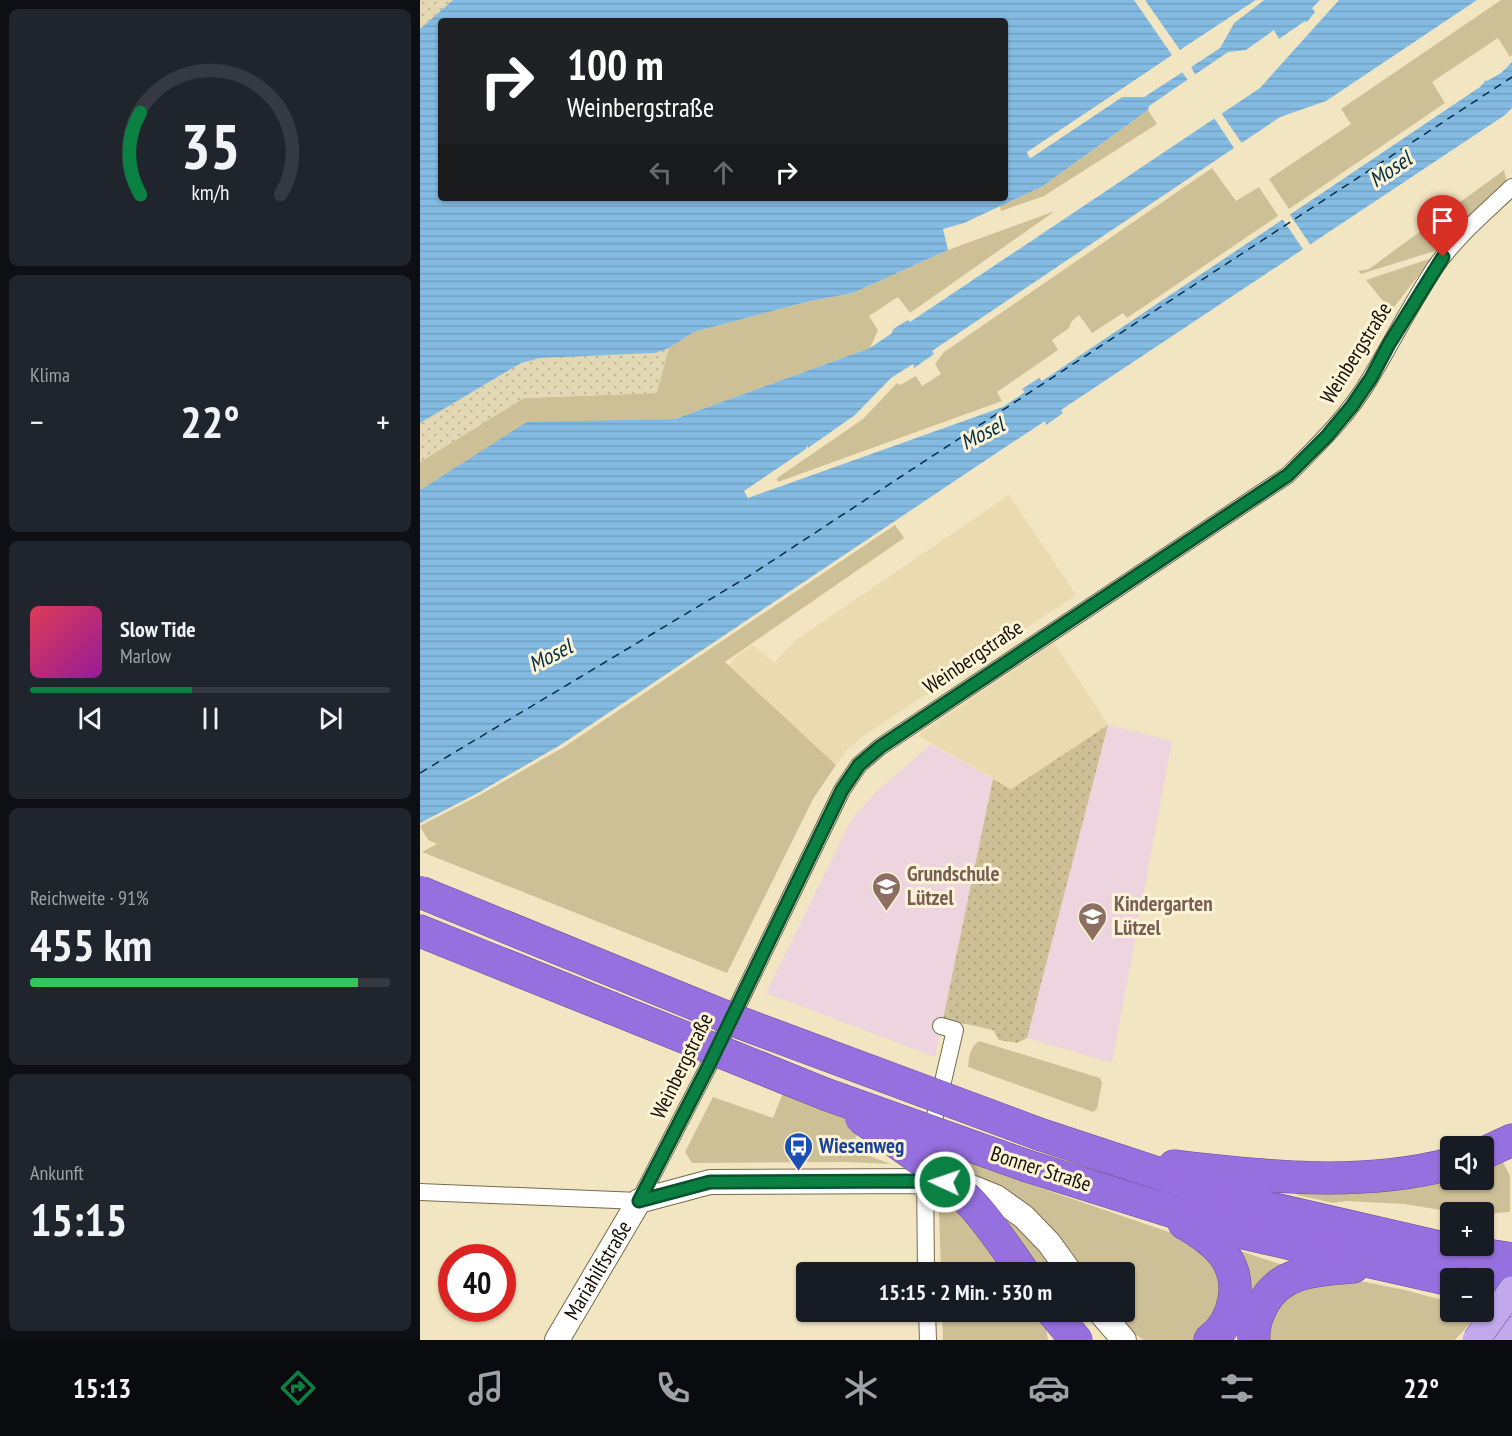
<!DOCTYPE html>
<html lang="de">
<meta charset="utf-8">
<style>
body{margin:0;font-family:"PT Sans Narrow",sans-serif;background:#20242c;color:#f1f3f6;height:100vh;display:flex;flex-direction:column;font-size:22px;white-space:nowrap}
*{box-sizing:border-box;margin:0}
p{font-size:20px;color:#9ea1a6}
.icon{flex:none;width:33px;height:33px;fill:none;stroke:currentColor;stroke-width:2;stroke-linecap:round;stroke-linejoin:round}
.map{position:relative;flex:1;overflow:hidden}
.sheet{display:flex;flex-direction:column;gap:9px;padding:9px;background:#0d0f14;width:420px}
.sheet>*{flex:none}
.hud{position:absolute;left:18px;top:18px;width:570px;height:183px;border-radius:6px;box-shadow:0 2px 4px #0004;background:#202124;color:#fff;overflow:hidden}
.controls{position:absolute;left:1020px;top:1136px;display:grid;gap:12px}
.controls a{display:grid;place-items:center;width:54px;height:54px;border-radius:6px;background:#171b24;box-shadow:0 2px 4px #0004;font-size:30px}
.speed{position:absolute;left:18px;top:1244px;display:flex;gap:12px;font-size:30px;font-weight:700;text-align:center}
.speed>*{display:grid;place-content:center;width:78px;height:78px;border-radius:50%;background:#171b24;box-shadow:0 2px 4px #0004;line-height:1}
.speed .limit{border:9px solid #d22;background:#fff;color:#111}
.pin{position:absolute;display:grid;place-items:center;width:51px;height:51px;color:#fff;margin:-62px -26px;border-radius:50% 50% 50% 0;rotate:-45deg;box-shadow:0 0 6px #0007}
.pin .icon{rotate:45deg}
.me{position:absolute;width:66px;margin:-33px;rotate:273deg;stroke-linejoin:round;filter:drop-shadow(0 0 4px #0008)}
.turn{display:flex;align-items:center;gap:21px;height:126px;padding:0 30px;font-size:27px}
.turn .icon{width:78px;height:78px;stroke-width:2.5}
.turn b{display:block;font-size:42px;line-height:51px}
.lanes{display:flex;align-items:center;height:57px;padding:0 30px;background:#0003;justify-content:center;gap:30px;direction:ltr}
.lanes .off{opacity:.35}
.big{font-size:45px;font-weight:600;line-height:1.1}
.sheet .widget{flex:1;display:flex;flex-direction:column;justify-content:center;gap:9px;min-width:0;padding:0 21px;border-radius:9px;background:#20242c}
.sheet .dial{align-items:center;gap:0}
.dial svg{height:156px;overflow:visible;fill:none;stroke:#363941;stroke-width:7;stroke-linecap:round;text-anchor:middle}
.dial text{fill:#f1f3f6;stroke:none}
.song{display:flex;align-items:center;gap:18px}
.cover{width:72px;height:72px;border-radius:9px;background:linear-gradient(135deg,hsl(350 70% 55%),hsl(300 70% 35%))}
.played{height:6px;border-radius:3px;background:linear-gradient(90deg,#0b8043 45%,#363941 45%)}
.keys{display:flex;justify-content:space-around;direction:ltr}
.heat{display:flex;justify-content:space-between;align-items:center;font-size:33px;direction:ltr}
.charge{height:9px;border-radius:4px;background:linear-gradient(90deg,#34c759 91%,#363941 0)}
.trip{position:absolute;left:376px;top:1262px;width:339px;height:60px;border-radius:6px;background:#171b24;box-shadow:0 2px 4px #0004;font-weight:600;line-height:60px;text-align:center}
.tabs{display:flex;height:96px;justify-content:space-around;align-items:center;background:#090b0e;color:#9ea1a6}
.tabs .icon{width:42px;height:42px}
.tabs .selected{color:#0b8043}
.tabs b{font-size:27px;color:#f1f3f6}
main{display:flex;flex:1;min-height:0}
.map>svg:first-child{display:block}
.built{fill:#e9daaf}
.education{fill:#edd4de}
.green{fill:#cec096}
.sand{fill:url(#sand-dots)}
.park{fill:url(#park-dots)}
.water{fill:url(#water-rules);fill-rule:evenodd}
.pier{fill:#f2e6c2;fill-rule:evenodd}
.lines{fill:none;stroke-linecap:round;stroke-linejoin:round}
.ferry{stroke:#002e48;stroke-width:1.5;stroke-dasharray:8 6;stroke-linecap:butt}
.street-casing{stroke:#766b4b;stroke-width:18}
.secondary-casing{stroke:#766b4b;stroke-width:26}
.primary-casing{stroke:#6a4e93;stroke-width:28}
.highway-casing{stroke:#6a4e93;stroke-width:33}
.street{stroke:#fff;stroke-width:16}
.secondary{stroke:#fff;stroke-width:24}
.primary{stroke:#c1a9ec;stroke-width:27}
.highway{stroke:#9770e0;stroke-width:32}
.primary-bridge-casing{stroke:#6a4e93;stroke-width:28;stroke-linecap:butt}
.highway-bridge-casing{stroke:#6a4e93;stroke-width:33;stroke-linecap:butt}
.primary-bridge{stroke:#c1a9ec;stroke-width:27}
.highway-bridge{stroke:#9770e0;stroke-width:32}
.route-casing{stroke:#07532c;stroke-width:15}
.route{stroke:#0b8043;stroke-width:10}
.labels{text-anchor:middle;stroke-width:6;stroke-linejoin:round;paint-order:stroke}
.street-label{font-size:21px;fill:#151005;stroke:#fdf3d6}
.education-label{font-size:21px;font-weight:bold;fill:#785e54;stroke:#fdf3d6;text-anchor:start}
.transit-label{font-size:21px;font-weight:bold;fill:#164399;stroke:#fdf3d6;text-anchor:start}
.water-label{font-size:22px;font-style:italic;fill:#002e48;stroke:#fdf3d6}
</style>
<main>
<section class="sheet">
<div class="widget dial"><svg viewBox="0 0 100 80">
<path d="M14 69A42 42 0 1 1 86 69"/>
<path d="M14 69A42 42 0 0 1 14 27" stroke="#0b8043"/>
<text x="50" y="56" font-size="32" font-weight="700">35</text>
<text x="50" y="72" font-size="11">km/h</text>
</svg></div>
<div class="widget"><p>Klima</p>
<div class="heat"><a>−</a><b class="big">22°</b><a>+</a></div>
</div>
<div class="widget">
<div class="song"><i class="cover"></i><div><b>Slow Tide</b><p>Marlow</p></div></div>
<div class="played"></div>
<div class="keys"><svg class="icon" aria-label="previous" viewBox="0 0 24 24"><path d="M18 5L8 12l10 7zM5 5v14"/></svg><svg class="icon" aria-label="pause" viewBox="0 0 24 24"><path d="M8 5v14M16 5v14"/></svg><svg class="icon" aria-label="next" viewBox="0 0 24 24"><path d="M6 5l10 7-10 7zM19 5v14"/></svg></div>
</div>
<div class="widget"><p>Reichweite · 91%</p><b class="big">455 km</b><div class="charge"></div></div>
<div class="widget"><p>Ankunft</p><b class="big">15:15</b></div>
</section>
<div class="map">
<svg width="1092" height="1340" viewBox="0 0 1092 1340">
<defs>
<pattern id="sand-dots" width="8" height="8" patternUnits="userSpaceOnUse" patternTransform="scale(1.5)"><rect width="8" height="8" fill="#e2d8b3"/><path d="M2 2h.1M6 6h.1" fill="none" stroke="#c1b898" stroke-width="1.8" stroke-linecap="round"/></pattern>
<pattern id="park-dots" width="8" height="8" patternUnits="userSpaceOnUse" patternTransform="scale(1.5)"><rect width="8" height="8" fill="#cec096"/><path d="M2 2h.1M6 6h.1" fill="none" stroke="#b0a480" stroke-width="1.8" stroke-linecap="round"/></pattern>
<pattern id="water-rules" width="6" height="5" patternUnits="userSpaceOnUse" patternTransform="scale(1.5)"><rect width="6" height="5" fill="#84bbe2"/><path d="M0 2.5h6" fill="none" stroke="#71a0c0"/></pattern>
</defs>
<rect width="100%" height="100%" fill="#f2e6c2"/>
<g class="built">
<path d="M589,495l67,100 -214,142 -14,12 -12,16 -108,-99 12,-13 13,-8 21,18 22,-23z"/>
<path d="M634,643l54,82 -97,64 -93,-54z"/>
</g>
<g class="education">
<path d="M688,725l64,16 -60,322 -85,-25z"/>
<path d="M511,744l62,35 -58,278 -169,-64 85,-173 24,-27z"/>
</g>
<g class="green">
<path d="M1081,0h11v55l-2,2 -12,-19 -66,44 13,21 -156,106 -20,-30 82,-55 -10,-15z"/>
<path d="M728,110l9,14 -113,72 -43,15 -1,-5 43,-20z"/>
<path d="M792,168l24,33 23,-14 19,29 -151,102 -4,-5 -31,20 -13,-18 -7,6 -3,7 -17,12 6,10 -61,42 5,9 -224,81 -1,-4 86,-59 34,-36 3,2 16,-9 6,10 19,-12 -6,-10 9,-12z"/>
<path d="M1084,170l3,13 -69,67 -77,24 -3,-3 11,-2z"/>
<path d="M635,211l-145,102 -12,-16 -29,19 9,14 -8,18 -195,71 -26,1 -145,17 -84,53v-28l104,-64 132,-5 13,-45 25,-16 112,-30 47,-9 95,-43z"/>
<path d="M1012,258l-41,53 -25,-31z"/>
<path d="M475,525l9,13 -179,124 111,103 -23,34 -86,174 -305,-121 15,-8 -9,-4 -8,-14 58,-30 86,-49z"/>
<path d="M559,1041l121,37 2,5 -5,26 -4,3 -125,-45c1,-11 2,-20 11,-26z"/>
<path d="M373,1068l79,30 -21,51 40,15 -45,-2 -154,1 -7,-11 28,-55 60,21z"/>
<path d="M534,1152l66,29 175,60 33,47 -29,52h-55l-8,-5 -26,-24h15v-39h-42c-7,-11 -15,-24 -24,-34 -32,-32 -69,-58 -109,-77z"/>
<path d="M1081,1158l9,18v36l-26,2v-2h-32l-47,-8 -59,-3 -13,2 -36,-8 1,-8 186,-8v-16z"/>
<path d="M525,1202l57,13 20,13 34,44h-115l-2,-62z"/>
<path d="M814,1249l52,17 -38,39z"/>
<path d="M920,1277l65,13 45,12v9h18l6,8 -19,21h-195l19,-47z"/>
<path d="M522,1311h101l5,29h-105z"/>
</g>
<g class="sand">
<path d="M0,0h33l-33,29z"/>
<path d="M249,348l-12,45 -133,5 -104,64v-39l101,-60 19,-5 115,-5z"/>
</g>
<path class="park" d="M688,725l-81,313 -10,5 -18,-3 -6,-10 -50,-11 50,-240 18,10z"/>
<g class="water">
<path d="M33,0h803l-229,152 4,6 91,-61h22l76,-49 14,-25 30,-23h56l-8,8 3,4 -8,10 -2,-1 -26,18 -5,-9 -28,20 -18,2 -79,54 -1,4 -105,76 -79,37 -21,6 5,21 -95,43 -47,9 -112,30 -25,16 -14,5 -115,5 -19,5 -101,60v-394zM21,21h564v177h-564z"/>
<path d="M919,0h138l-151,101 -46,16 -348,234 2,3 -20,14 -1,-4 -22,14 -36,37 -47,33 -1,-3 -1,4 -62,42 4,7 255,-91 22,-15 -3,-3 17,-11 3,3 9,-6 429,-288 6,-7 1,1 14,-8 11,-11v46l-7,7 -444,295 2,3 -17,12 -1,-4 -56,37 -427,286 -84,49 -58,30v-333l107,-68 148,-3 195,-71 22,-15 1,-4 15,-9 2,2 350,-234z"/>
</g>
<g class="pier">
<path d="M714,0h11l35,50 76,-50h8l-30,23 -14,25 -29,19 6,11 -7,5 -8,-11 -38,25h-22l-92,61 -3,-5 145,-98zM813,19l-15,26 -31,21 -44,28h-23l-89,60z"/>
<path d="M799,110l24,35 -7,6 -24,-36z"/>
<path d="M868,212l24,35 -7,5 -24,-35z"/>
</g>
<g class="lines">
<path class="ferry" d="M0,773l329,-197 763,-499"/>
<defs>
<g id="street">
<path d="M510,1137l25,-107 -14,-4"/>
<path d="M505,1171l1,101"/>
<path d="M0,1192l219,9 69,-134 134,-277 17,-25 21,-18 408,-272c30,-30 62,-61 83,-98 22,-36 41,-75 65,-111 21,-30 50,-54 76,-79"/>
<path d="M507,1311l1,29"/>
</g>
<g id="secondary">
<path d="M679,1311l25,29"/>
<path id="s1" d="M137,1340l82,-139 71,-19 215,-1 39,3 32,13 28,20 25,26 21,29"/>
</g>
<path id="primary" d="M1085,1340l7,-10"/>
<g id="highway">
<path d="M0,931l189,76"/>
<path d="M619,1134l209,69 196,45 68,11"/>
<path d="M1064,1153l28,-13"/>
<path d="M607,1166l207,65 216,49"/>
<path d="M754,1166c90,11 188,21 276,-2"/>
<path d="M764,1223c14,9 30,18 40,32 20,27 11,66 -14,85"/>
<path d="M1064,1286l28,4"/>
<path d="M632,1311l24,29"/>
<path d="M834,1340c-1,-12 3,-25 9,-36 18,-34 55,-34 90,-37"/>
</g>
</defs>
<use href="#street" class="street-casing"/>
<use href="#secondary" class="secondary-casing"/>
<use href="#primary" class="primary-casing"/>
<use href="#highway" class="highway-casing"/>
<use href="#street" class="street"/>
<use href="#secondary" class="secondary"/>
<use href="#primary" class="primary"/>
<use href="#highway" class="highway"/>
<defs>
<path id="primary-bridge" d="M1056,1340l36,-50"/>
<g id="highway-bridge">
<path d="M0,892l321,131 298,111"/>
<path d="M189,1007l216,87 202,72"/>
<path d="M441,1118c38,26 77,51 109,84 20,21 36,46 53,70"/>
</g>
</defs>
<use href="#primary-bridge" class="primary-bridge-casing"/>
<use href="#highway-bridge" class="highway-bridge-casing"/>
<use href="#primary-bridge" class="primary-bridge"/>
<use href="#highway-bridge" class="highway-bridge"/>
</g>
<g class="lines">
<defs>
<path id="route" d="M525,1182l-20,-1 -215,1 -71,19 69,-134 134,-277 17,-25 21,-18 408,-272 39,-39 25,-30 19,-28 18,-34 54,-87"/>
</defs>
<use href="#route" class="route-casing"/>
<use href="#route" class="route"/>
</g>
<defs>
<symbol id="school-pin" viewBox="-11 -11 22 30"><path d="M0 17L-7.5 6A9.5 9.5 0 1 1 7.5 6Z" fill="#8d6e63" stroke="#fdf3d6"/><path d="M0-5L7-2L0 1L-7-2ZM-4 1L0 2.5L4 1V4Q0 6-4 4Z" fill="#fff"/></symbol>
<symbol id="bus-pin" viewBox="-11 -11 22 30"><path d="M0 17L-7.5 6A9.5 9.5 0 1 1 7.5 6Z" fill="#1a4fb4" stroke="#fdf3d6"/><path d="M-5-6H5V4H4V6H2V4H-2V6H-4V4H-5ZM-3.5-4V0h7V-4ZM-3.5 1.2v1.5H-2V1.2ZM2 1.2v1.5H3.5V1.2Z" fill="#fff"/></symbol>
</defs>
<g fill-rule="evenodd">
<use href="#school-pin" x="450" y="870" width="33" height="45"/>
<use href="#school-pin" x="656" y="900" width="33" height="45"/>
<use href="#bus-pin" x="362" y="1130" width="33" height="45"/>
</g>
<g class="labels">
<g class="street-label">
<text transform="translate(936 353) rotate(-58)" y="7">Weinbergstraße</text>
<text transform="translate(553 657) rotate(-34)" y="7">Weinbergstraße</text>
<text transform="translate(262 1066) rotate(-64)" y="7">Weinbergstraße</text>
<text transform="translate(621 1169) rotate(18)" y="7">Bonner Straße</text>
<text dy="7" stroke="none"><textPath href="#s1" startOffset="81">Mariahilfstraße</textPath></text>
</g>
<g class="education-label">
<text x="487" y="881">Grundschule<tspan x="487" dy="24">Lützel</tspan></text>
<text x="694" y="911">Kindergarten<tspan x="694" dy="24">Lützel</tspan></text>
</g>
<g class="transit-label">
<text x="399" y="1153">Wiesenweg</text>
</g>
<g class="water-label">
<text transform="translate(970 169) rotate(-34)" y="8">Mosel</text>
<text transform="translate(562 433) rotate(-27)" y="8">Mosel</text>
<text transform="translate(130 655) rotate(-27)" y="8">Mosel</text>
</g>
</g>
</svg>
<div class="controls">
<a><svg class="icon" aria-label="sound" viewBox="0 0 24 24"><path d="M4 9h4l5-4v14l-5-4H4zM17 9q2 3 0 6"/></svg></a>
<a>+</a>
<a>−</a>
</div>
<div class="speed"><div class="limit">40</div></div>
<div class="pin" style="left:1023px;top:257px;background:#d93025"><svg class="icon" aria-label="arrive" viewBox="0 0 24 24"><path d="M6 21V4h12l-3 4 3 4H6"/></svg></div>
<svg class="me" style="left:525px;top:1182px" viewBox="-20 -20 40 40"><circle r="17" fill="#0b8043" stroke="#fff" stroke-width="3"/><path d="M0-11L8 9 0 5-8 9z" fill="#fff"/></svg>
<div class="trip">15:15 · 2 Min. · 530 m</div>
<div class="hud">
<div class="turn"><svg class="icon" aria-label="right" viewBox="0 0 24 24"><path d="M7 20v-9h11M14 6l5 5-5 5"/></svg><div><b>100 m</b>Weinbergstraße</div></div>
<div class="lanes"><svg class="icon off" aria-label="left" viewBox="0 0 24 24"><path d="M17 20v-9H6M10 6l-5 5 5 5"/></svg><svg class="icon off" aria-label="ahead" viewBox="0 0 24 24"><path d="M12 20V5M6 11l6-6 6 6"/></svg><svg class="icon" aria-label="right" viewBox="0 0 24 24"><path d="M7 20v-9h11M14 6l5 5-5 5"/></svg></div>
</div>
</div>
</main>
<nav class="tabs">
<b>15:13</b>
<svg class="icon selected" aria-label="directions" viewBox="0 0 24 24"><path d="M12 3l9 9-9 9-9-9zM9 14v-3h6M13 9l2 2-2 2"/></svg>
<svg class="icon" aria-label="music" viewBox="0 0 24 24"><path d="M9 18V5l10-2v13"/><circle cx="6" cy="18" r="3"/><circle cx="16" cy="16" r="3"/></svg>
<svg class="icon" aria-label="phone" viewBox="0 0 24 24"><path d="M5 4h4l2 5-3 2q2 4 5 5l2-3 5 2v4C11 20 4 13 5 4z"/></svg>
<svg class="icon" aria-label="climate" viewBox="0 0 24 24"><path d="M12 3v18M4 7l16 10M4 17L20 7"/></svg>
<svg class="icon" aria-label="car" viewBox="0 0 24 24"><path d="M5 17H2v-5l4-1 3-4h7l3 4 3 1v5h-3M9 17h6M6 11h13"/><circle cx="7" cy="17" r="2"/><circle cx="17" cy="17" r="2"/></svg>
<svg class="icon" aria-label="filters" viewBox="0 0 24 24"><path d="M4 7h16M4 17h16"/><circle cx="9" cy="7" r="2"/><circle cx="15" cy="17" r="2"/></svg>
<b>22°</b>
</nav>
